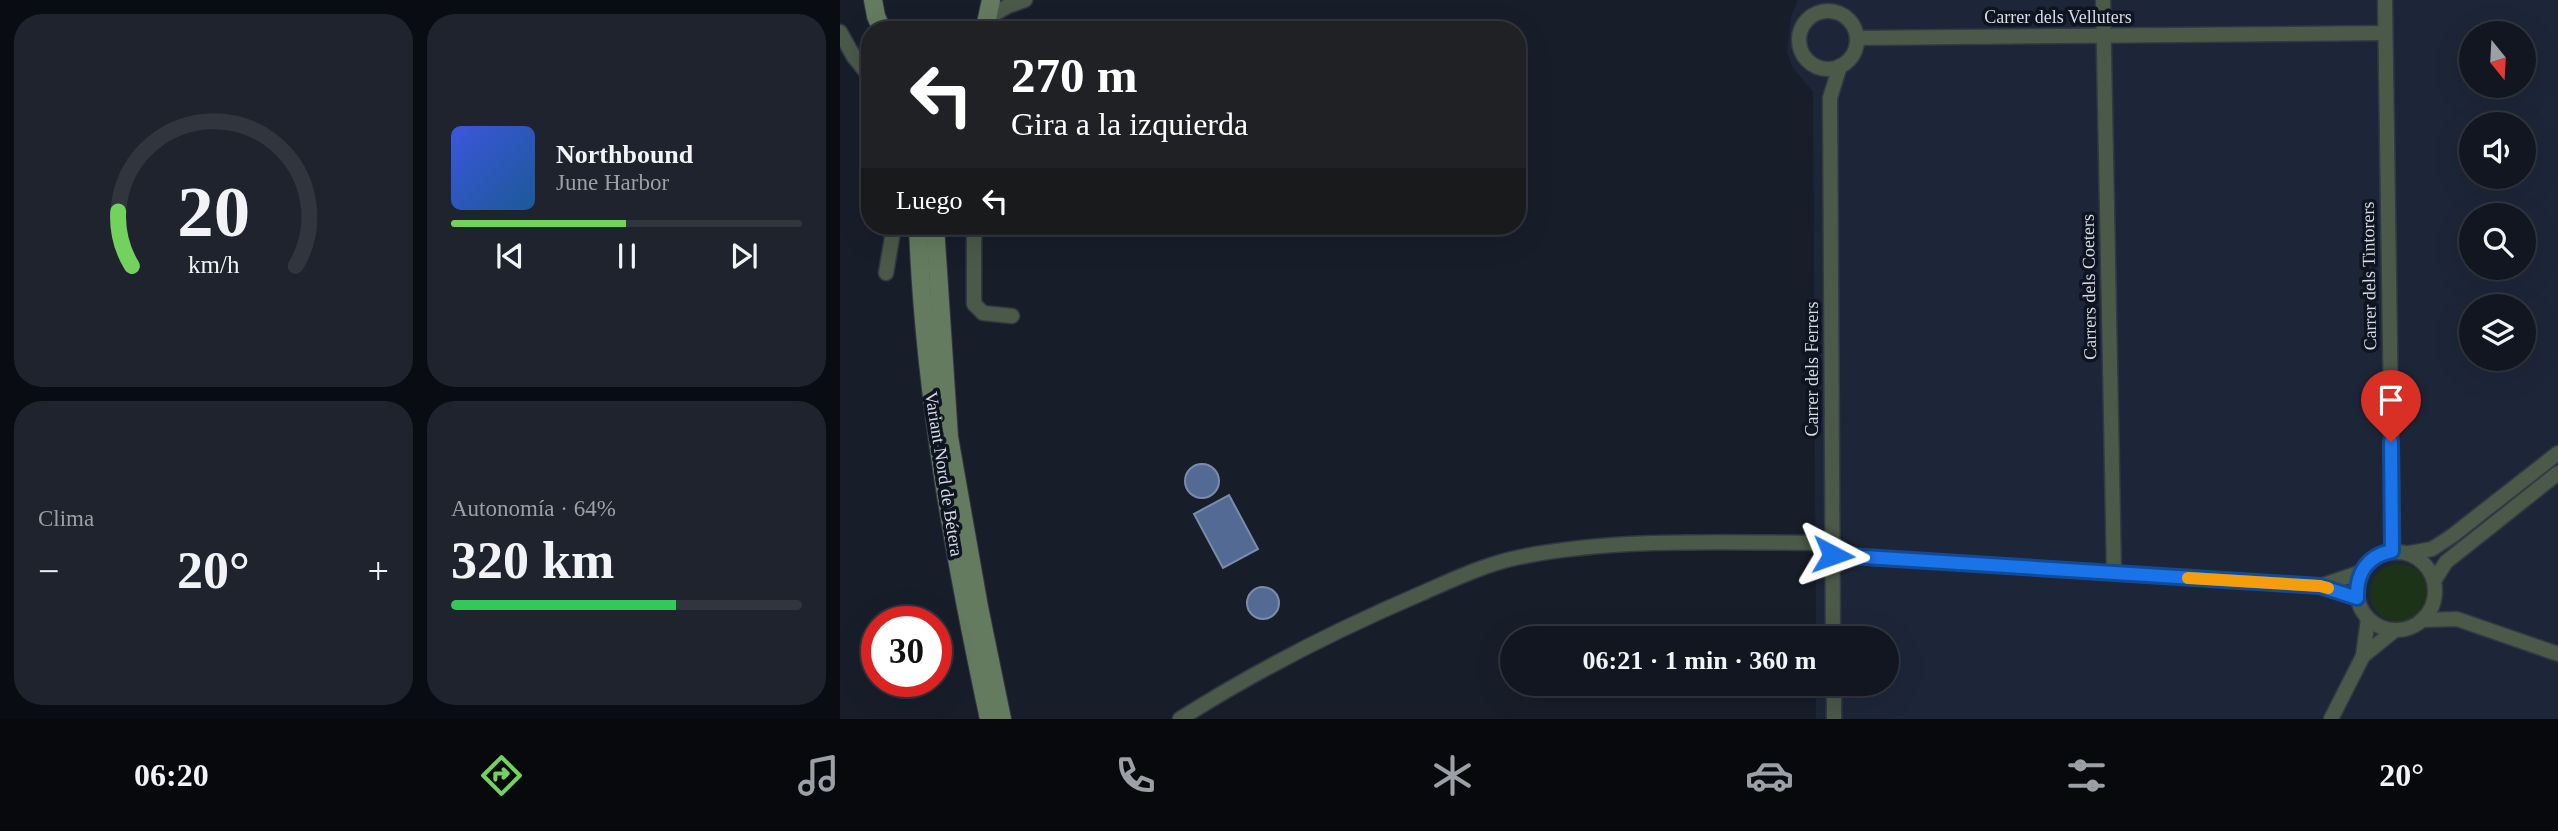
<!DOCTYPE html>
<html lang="es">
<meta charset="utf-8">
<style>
body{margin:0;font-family:Georgia,serif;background:#1e232d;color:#f1f3f6;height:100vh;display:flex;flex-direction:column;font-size:26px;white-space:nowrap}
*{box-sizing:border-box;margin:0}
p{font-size:23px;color:#9c9fa5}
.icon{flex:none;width:38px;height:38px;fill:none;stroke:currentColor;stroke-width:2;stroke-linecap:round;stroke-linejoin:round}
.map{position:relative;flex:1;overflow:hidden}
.drawer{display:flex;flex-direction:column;gap:14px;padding:14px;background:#090c12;width:840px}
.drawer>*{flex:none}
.top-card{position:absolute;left:21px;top:21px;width:665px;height:214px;border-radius:28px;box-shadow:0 7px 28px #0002,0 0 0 2px #30353e;background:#202124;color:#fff;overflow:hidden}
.needle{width:46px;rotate:162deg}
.buttons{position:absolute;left:1619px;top:21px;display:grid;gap:14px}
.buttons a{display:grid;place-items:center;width:77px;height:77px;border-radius:50%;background:#111620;box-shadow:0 7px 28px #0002,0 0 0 2px #30353e;font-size:35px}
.speed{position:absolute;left:21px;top:606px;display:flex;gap:14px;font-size:35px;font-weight:700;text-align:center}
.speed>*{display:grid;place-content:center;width:91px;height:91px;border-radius:50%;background:#111620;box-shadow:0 7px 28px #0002,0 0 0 2px #30353e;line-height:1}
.speed .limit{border:10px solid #d22;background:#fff;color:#111}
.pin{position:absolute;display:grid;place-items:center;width:60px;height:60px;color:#fff;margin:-72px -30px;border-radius:50% 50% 50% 0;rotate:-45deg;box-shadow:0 0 7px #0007}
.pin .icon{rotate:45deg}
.me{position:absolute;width:77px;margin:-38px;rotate:94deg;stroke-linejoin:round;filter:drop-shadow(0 0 5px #0008)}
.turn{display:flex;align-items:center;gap:24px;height:147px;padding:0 35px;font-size:32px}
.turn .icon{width:91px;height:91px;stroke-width:2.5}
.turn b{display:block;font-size:49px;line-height:60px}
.then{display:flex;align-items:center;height:66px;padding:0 35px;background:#0003;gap:14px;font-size:26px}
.big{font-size:52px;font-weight:600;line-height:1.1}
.drawer .card{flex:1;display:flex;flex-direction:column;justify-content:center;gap:10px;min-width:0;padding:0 24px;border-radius:28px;background:#1e232d}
.drawer .dial{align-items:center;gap:0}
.dial svg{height:182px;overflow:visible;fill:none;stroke:#30353e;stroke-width:7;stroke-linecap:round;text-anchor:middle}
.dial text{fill:#f1f3f6;stroke:none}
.song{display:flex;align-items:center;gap:21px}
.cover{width:84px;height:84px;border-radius:10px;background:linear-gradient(135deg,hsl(230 70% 55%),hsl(210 70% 35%))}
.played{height:7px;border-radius:4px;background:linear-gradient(90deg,#73d25d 50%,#30353e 50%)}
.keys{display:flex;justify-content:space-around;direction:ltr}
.heat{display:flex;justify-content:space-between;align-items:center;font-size:38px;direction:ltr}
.charge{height:10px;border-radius:5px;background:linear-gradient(90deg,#34c759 64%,#30353e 0)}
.drawer .tiles{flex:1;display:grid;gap:14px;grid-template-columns:repeat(2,1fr)}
.trip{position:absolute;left:660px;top:626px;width:399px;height:70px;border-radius:35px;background:#111620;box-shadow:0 7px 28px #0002,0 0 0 2px #30353e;font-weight:600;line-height:70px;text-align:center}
.tabs{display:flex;height:112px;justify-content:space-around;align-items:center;background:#07090d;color:#9c9fa5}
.tabs .icon{width:49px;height:49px}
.tabs .on{color:#73d25d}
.tabs b{font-size:32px;color:#f1f3f6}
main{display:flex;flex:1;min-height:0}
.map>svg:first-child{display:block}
.built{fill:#1d2638;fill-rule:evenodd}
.green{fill:#1c3317}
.water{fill:#536a94;stroke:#7a8cac;stroke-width:2}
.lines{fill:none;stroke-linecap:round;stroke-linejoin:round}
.minor-casing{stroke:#323844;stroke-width:17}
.secondary-casing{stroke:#323844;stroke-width:20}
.minor{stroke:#4b5948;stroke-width:14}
.secondary{stroke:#657b60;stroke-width:18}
.route-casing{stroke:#114b97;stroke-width:18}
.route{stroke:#1a73e8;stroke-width:12}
.slow{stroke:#f59e0b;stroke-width:12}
.labels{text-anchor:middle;stroke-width:7;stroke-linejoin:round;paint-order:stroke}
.street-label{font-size:18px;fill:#d6dbe4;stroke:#0e1420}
</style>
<main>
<section class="drawer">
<div class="tiles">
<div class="card dial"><svg viewBox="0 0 100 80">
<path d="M14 69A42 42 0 1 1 86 69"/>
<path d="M14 69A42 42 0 0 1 8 45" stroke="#73d25d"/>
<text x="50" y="56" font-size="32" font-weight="700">20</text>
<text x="50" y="72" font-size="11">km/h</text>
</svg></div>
<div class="card">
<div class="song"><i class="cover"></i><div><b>Northbound</b><p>June Harbor</p></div></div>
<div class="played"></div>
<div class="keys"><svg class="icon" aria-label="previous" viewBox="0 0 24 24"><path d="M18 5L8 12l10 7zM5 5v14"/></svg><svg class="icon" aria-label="pause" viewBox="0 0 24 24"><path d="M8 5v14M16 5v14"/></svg><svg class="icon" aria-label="next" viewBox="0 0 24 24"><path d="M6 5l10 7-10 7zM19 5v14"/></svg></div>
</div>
<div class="card"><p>Clima</p>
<div class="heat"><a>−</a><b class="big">20°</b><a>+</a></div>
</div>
<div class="card"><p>Autonomía · 64%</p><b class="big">320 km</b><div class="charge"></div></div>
</div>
</section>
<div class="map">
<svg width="1718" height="719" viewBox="0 0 1718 719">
<rect width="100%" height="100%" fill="#171e2a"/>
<path class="built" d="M958,0h760v719h-742v-35h70v-45h-70l-3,-547 -20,-24 -6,-16 4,-35zM1631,33h53v53h-53zM1631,124h53v53h-53zM1631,215h53v53h-53zM1631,306h53v53h-53z"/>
<circle class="green" cx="1559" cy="593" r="29"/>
<g class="water">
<circle cx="362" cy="481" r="17"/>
<path d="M389,495l29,54 -35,19 -29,-54z"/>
<circle cx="423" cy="603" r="16"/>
</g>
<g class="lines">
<defs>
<g id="minor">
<path d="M1263,0l11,573"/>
<path d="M1545,0l8,551"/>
<circle cx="988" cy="40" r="29"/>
<path d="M147,18l21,-12 17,-6"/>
<path d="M0,32l14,25 16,20"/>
<path d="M1017,38l528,-5"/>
<path d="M134,226v78l9,9 29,3"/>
<path d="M46,273l8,-47"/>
<circle cx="1556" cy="591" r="39"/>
<path d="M1569,553l23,-4 20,-13 106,-83"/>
<path d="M993,555l487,31 37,12"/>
<path d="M1594,581l12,-19 112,-89"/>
<path d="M1480,586l41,-14"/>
<path d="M1582,620l35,-1 101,35"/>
<path d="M993,639l-3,-541 10,-32"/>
<path d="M1523,656l32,-26"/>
<path d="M994,684v35"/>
<path d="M340,719c77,-49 156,-89 240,-125 32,-14 65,-30 100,-37 102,-20 209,-14 313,-14"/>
<path d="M1491,719l32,-63 5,-37"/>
</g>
<g id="secondary">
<path d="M33,0l3,16 6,14"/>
<path d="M141,30l5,-7 5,-23"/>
<path d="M78,226c6,166 36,330 71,493"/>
<path d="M95,226l14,211 30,170 23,112"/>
</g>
</defs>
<use href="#minor" class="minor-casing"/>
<use href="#secondary" class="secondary-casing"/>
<use href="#minor" class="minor"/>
<use href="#secondary" class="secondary"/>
</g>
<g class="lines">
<defs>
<path id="route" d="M993,555l487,31 37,12c-1,-25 10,-42 35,-47l-1,-109"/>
</defs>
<use href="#route" class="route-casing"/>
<use href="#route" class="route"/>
<path class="slow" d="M1348,578l132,8 8,2"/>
</g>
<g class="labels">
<g class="street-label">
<text x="1218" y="23">Carrer dels Velluters</text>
<text transform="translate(1529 276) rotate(-91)" y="6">Carrer dels Tintorers</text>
<text transform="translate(1249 287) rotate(-91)" y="6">Carrers dels Coeters</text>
<text transform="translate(972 369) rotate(-90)" y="6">Carrer dels Ferrers</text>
<text transform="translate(104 474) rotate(81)" y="6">Variant Nord de Bétera</text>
</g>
</g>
</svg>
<div class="buttons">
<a><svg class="needle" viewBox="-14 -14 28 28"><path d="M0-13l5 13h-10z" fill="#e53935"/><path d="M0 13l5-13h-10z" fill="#9c9fa5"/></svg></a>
<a><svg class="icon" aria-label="sound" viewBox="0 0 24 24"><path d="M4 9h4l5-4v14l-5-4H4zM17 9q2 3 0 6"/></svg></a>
<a><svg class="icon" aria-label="search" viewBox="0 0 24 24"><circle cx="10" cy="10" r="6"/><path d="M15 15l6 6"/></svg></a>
<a><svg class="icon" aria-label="layers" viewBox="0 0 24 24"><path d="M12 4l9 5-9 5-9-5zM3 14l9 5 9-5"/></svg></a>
</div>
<div class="speed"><div class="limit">30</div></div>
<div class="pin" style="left:1551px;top:442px;background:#d93025"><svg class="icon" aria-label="arrive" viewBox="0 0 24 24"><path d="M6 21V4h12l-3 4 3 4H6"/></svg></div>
<svg class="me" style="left:993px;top:555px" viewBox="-20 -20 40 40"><path d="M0-17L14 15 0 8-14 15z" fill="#1a73e8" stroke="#fff" stroke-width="4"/></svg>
<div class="trip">06:21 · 1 min · 360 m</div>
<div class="top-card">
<div class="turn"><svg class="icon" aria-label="left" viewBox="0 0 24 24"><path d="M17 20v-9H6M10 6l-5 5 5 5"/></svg><div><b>270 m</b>Gira a la izquierda</div></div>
<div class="then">Luego<svg class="icon" aria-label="left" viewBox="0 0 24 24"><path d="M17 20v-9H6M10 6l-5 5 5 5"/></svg></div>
</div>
</div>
</main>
<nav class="tabs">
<b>06:20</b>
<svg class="icon on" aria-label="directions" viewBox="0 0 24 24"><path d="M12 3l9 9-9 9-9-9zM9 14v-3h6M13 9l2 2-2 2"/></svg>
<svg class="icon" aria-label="music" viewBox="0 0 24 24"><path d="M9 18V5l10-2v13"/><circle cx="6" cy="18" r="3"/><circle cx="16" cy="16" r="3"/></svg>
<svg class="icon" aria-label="phone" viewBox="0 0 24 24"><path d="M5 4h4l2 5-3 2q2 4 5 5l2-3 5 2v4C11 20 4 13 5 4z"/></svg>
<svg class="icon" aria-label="climate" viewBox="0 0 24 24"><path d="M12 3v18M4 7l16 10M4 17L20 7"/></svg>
<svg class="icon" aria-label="car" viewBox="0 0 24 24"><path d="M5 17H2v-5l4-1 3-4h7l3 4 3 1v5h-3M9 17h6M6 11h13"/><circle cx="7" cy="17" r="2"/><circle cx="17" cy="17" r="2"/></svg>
<svg class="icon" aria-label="filters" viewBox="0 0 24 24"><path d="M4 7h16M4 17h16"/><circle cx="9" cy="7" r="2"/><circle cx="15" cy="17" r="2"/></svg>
<b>20°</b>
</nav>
